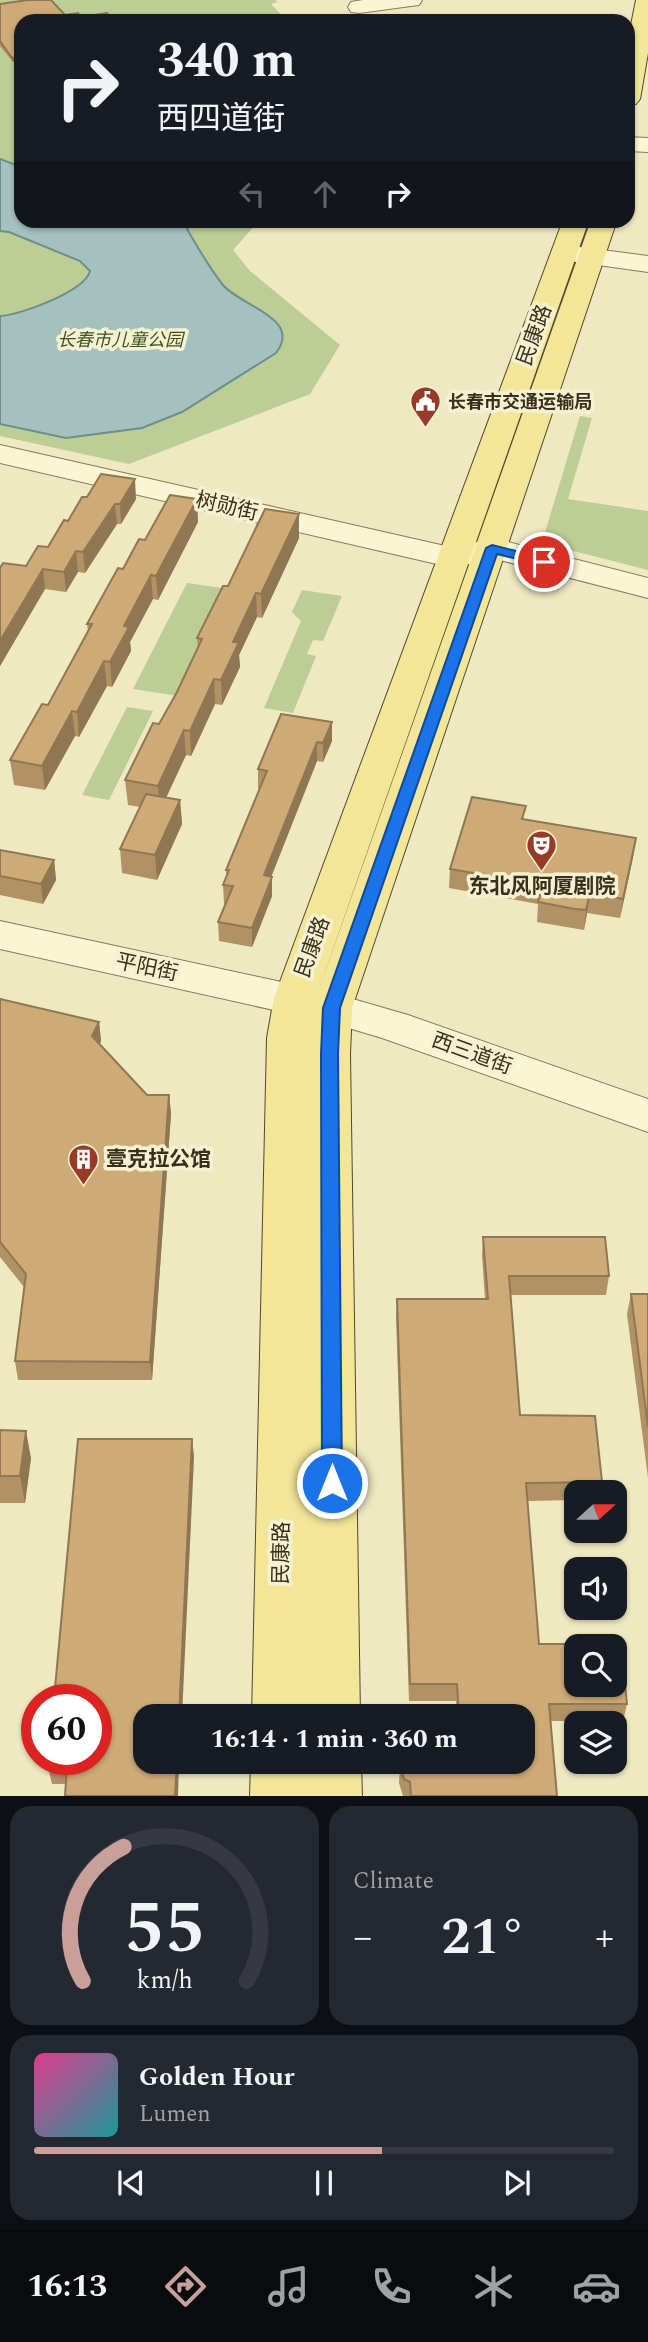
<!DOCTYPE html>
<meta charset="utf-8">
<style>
body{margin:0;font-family:Spectral,"Noto Sans SC",serif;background:#242831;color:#f1f3f6;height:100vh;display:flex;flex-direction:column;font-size:26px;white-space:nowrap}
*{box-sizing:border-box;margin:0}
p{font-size:23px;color:#9ea1a6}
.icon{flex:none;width:38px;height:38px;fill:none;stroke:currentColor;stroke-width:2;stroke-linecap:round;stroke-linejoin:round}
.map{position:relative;height:1796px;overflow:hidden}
.panel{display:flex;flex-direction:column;gap:10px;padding:10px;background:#0d0f14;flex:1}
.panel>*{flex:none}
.hud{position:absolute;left:14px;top:14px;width:621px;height:214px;border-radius:21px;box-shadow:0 2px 5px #0004;background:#171b24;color:#f1f3f6;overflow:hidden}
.needle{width:46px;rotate:69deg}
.controls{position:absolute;left:564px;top:1480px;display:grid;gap:14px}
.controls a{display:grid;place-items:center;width:63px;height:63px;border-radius:14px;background:#171b24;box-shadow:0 2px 5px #0004;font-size:35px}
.speed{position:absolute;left:21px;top:1684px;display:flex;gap:14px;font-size:35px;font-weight:700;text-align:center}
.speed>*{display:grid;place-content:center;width:91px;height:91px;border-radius:50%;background:#171b24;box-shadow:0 2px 5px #0004;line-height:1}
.speed .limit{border:10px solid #d22;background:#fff;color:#111}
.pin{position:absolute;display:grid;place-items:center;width:60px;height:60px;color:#fff;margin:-30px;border:4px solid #fff;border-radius:50%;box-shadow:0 2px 7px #0007}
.me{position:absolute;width:77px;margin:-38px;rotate:0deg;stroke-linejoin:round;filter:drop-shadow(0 0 5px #0008)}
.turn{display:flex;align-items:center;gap:24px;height:147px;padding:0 28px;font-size:32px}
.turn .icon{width:91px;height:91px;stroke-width:2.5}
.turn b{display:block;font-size:49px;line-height:60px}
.lanes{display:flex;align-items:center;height:66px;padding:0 28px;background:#0003;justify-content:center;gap:35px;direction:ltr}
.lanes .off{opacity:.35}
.big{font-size:52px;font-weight:700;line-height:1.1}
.panel .widget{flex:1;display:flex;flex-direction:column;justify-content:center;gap:10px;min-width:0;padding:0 24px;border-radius:21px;background:#242831}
.panel .dial{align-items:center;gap:0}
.dial svg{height:182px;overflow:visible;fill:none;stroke:#363941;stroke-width:7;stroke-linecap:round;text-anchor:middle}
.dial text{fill:#f1f3f6;stroke:none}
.song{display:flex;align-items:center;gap:21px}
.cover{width:84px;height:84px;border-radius:10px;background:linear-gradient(135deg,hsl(330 70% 55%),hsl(180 70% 35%))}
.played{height:7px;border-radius:4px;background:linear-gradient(90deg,#c9a099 60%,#363941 60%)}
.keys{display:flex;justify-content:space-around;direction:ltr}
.heat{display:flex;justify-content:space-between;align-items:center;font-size:38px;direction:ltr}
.panel .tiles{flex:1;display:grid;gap:10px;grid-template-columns:1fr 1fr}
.widget:last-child{grid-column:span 2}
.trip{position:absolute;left:133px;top:1704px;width:402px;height:70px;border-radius:21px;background:#171b24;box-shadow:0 2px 5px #0004;font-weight:700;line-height:70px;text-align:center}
.tabs{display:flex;height:112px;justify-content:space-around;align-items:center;background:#090b0e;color:#9ea1a6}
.tabs .icon{width:49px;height:49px}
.tabs .current{color:#c9a099}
.tabs b{font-size:32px;color:#f1f3f6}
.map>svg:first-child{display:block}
.green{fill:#bccd95}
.water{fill:#a4c1bd;stroke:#6b8f8c;stroke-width:2}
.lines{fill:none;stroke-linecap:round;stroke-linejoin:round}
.minor-casing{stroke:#887a58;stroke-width:2}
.major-casing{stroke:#56472d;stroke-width:2}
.minor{fill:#f9f5d5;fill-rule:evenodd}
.major{fill:#f3e698;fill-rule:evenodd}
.wall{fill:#b09265}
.shaded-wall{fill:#907753}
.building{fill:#cdaa76;stroke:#907753;stroke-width:2;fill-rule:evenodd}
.route{fill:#1a73e8;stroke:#114b97;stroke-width:2}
.labels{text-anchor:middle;stroke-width:7;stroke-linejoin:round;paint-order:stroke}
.far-park-label{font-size:18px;font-style:italic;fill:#405523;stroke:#f6f2d1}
.far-poi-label{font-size:18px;font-weight:bold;fill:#382f1d;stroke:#f6f2d1;text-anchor:start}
.street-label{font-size:21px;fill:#382f1d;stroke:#f6f2d1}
.poi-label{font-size:21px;font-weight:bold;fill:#382f1d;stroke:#f6f2d1}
</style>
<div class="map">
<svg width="648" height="1796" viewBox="0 0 648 1796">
<rect width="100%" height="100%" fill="#efe9c1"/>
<g class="green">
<path d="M0,0h275l3,2 -7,2 16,17h-266v199l238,1 -26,29 17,21 90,74 -30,49 -181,70 -129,-28z"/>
<path d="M580,416l12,2 -24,81 80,12v59l-98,-25 -7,-6z"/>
<path d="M187,583l49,7 -51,107 -52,-8z"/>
<path d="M302,590l40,6 -19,45 -10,-1 -6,14 9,2 -23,57 -29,-5 37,-87 -9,-9z"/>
<path d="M127,707l26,4 -44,89 -27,-5z"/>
</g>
<path class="water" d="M0,159l21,8v53l174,1 -8,8c11,19 23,40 36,56 17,21 80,33 53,68l-94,59 -40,16 -76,10 -66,-14v-108c21,-1 85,-25 90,-45l-10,-10 -71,-29 -9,-1z"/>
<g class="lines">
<defs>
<g id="minor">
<path d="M363,0h59l-3,5 -8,1 -52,7 -8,-1 -3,-5 3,-5z"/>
<path d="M628,137l20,1v14l-20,-1z"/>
<path d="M564,245l84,11v16l-93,-13 -4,-6 4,-6z"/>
<path d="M0,445l454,103 38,-10 156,40v20l-156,-40 -38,10 -454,-105z"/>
<path d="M0,921l332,72 76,22 240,84v33l-266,-94 -50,-15 -332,-74z"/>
</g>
<g id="major">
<path d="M636,0h12v53l-8,46 -4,5 -8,2v-66z"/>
<path d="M563,220h26l-275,783 277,-783h26l-265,788 -2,46 10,663h-108l15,-679 7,-40z"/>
<path d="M251,1762h110l1,34h-56v-7v7h-56z"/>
</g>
</defs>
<use href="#minor" class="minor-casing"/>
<use href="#major" class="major-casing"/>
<use href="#minor" class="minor"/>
<use href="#major" class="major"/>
</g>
<g class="wall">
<path d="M0,4l65,11 16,2 -60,4v40l-8,1 -13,-16z"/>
<path d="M82,497l54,2 -15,25h-4l-32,49 -7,-1 -12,20 -21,-3 -45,77v-98l26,-2 22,-19 20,-26z"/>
<path d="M197,499l1,23 -40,78 -5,-1 -23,43 1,9 -19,36 -5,-1 -28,51 -4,-1 -30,54 -31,-5 -4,-25 38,-55 40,-73 -1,-8 36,-55 22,-29z"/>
<path d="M299,514v24l-37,80 -5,-1 -18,38 1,12 -18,38 -7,-1 -24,52 -5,-1 -20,42 14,3 2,24 -25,56 -35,-7 -2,-24 20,-42 -12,-2 -3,-25 34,-56 18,-32 21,-44 -1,-10 31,-52z"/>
<path d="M281,714l51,27 -9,21 -6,-1 -46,116 1,19 -20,51 -33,-6 -1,-19 7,-18h-1l-1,-19 3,-7v-8l34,-81 -2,-1v-19z"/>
<path d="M525,819l111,19 -3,19 -13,61 -33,-5 -3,17 -47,-8 1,-18 -89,-16 1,-19z"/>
<path d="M0,850l54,10 2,20 -13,24 -43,-9z"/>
<path d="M0,999l99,23 2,19 -1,3 47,51h22l2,19 -19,266h-134l-3,-19 9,-74 -24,-30z"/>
<path d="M483,1237l126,39 -3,19h-95l9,120 82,67 -1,11h-25v7l-49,1 12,143 88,60 -4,17h-72l6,75h-154l-4,-13 1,-16 123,-50h-66l-1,-16h-47l-13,-383 1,-19h88l-3,-43z"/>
<path d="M631,1294h17v184l-21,-164z"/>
<path d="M0,1430l31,28 -6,45h-25z"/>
<path d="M192,1439l2,19 -128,326h-14l-4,-17z"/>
</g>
<g class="shaded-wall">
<path d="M21,56v5l-8,1 -1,-4z"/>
<path d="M135,479l1,20 -15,25 -1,-20z"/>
<path d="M197,499l1,23 -40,78 -2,-24z"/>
<path d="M115,504l2,20 -32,49 -2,-21z"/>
<path d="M299,514v24l-37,80 -1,-24z"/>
<path d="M76,551l2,21 -12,20 -2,-20z"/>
<path d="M43,569l2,20 -45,77v-25z"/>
<path d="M151,575l2,24 -23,43 1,9 -19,36 -2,-25 14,-36z"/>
<path d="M256,593l1,24 -18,38 1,12 -18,38 -1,-25 12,-38z"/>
<path d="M104,661l3,25 -28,51 -2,-25z"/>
<path d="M214,679l1,25 -24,52 -1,-25z"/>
<path d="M72,711l3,25 -30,54 -3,-24z"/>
<path d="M332,722v19l-9,21v-19z"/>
<path d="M184,730l2,25 -26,56 -2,-25z"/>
<path d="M317,742v19l-53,134v-20z"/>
<path d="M180,800l2,24 -25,56 -2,-25z"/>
<path d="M636,838l-3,19 -13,61 3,-19z"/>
<path d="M54,860l2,20 -13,24 -2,-20z"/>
<path d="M272,877v19l-20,51v-19z"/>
<path d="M590,893l-3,20 -3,17 2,-20z"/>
<path d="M99,1022l2,19 -7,15 -2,-20z"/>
<path d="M169,1095l2,19 -19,266 -2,-18z"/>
<path d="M26,1431l5,27 -6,45 -5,-27z"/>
<path d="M192,1439l2,19 -12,259h-3z"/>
<path d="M177,1762h2l-1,34h-3z"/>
</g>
<g class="building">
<path d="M28,0h23l14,15 13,-2 3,4 26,-4 7,8h-93v35l-9,2 -12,-17v-37z"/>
<path d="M101,474l34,5 -15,25h-5l-32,48 -7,-1 -12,21 -21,-3 -43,72v-73l3,-5 23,3 12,-20 10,1 16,-27 4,1 14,-24h5z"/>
<path d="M170,495l27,4 -41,77 -5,-1 -27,51 5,1 -19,35 -6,-1 -27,51 -5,-1 -30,55 -32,-6 32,-56 6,1 44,-81h-5l31,-56 5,1 16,-30 6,1z"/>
<path d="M265,509l34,5 -38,80 -5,-1 -23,49h6l-18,38 -7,-1 -24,52 -6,-1 -26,56 -33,-6 28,-57 6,1 18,-32 25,-53 -5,-1 26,-52h5z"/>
<path d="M281,714l51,8 -9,21 -6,-1 -53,133 8,2 -20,51 -34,-6 15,-36 -10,-1 6,-15h-3l41,-99 -9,-2z"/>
<path d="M146,794l34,6 -25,55 -35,-6z"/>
<path d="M472,797l54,9 -4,13 114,19 -13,61 -33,-6 -4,17 -11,-1 -37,-7 5,-17 -93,-16z"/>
<path d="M0,850l54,10 -13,24 -41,-8z"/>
<path d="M0,999l99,23 -7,14 55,59h22l-19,267 -135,-1 11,-87 -26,-32z"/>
<path d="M483,1237h122l4,39h-100l11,139 75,1 7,66 -76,1 13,161h82l6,60h-78l8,92h-146l-1,-14 -6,-3 -4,-12 3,-5h120v-45h-64l-2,-33h-47l-13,-385h91zM576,1647h38v38h-38z"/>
<path d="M631,1294h17v133z"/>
<path d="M0,1430l26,1 -6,45h-20z"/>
<path d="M78,1439h114l-13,278h-34v45h32l-2,34h-110l2,-29h-19l1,-8h47v-60h-42z"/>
</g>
<path class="route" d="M492,545l57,14 2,3 -7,4 -47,-12 -157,454 -2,46 4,429 -3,7 -7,3 -7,-3 -3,-7 -1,-429 2,-46 163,-460z"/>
<defs>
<symbol id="civic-pin" viewBox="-11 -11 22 30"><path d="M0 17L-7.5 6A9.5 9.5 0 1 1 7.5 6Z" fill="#983a28" stroke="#f6f2d1"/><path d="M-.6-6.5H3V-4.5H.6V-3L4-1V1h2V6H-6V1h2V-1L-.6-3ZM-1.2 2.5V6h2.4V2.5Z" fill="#fff"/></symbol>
<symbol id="theatre-pin" viewBox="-11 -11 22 30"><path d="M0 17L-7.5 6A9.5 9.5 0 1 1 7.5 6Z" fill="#983a28" stroke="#f6f2d1"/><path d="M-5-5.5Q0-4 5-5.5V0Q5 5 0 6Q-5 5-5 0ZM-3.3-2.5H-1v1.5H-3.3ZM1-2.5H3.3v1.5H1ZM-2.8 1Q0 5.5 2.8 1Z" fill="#fff"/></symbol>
<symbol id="building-pin" viewBox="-11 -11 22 30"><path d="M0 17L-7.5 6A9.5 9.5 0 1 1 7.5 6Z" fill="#983a28" stroke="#f6f2d1"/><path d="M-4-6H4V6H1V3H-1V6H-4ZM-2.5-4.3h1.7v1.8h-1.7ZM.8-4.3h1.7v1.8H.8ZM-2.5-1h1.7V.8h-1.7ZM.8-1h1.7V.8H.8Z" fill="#fff"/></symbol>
</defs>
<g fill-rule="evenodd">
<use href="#civic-pin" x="408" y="384" width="35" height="47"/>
<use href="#theatre-pin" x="524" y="828" width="35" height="47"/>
<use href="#building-pin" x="66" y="1142" width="35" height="47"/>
</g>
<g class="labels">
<g class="far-park-label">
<text x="120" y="346">长春市儿童公园</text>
</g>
<g class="far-poi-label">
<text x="448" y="408">长春市交通运输局</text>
</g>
<g class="street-label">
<text transform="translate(534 335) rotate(-70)" y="7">民康路</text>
<text transform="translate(227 506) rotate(13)" y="7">树勋街</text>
<text transform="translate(312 947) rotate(-70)" y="7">民康路</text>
<text transform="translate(147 967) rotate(12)" y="7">平阳街</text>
<text transform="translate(472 1053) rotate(20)" y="7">西三道街</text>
<text transform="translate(281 1553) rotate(-89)" y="7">民康路</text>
</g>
<g class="poi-label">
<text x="542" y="893">东北风阿厦剧院</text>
<text x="106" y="1166" text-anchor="start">壹克拉公馆</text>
</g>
</g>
</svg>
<div class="controls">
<a><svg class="needle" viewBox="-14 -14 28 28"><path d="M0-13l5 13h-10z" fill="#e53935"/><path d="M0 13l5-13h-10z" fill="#9ea1a6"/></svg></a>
<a><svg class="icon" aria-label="sound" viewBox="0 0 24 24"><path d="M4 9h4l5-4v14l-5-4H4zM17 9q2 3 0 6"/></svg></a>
<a><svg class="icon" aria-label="search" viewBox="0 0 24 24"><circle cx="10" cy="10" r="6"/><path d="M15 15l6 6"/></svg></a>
<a><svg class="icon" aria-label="layers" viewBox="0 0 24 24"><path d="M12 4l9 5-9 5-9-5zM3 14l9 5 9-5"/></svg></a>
</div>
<div class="speed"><div class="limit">60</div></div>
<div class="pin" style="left:544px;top:562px;background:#d93025"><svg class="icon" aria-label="arrive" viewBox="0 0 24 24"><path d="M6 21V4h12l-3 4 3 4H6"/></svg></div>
<svg class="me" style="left:332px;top:1483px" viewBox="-20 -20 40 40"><circle r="17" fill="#1a73e8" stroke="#fff" stroke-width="3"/><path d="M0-11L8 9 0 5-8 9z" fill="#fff"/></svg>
<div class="trip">16:14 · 1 min · 360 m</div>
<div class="hud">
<div class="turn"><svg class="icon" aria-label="right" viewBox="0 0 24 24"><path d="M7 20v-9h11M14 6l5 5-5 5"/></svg><div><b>340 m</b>西四道街</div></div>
<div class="lanes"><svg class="icon off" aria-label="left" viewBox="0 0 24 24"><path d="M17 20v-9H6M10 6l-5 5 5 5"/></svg><svg class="icon off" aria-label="ahead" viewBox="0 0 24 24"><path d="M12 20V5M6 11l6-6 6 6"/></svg><svg class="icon" aria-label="right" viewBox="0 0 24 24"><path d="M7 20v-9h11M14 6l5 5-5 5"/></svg></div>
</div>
</div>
<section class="panel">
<div class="tiles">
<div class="widget dial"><svg viewBox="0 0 100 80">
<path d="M14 69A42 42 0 1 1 86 69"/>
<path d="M14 69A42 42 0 0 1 32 10" stroke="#c9a099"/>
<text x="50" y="56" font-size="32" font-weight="700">55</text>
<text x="50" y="72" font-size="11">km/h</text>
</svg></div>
<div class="widget"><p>Climate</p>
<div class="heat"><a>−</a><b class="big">21°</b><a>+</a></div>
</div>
<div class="widget">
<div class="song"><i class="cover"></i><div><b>Golden Hour</b><p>Lumen</p></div></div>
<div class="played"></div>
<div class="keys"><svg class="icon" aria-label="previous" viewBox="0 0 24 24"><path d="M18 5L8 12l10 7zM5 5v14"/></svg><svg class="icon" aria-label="pause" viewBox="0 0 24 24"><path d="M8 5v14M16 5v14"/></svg><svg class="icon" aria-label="next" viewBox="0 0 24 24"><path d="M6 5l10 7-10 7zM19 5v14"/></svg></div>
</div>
</div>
</section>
<nav class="tabs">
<b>16:13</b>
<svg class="icon current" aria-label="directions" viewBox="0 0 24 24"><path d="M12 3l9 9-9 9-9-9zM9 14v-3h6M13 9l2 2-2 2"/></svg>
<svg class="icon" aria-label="music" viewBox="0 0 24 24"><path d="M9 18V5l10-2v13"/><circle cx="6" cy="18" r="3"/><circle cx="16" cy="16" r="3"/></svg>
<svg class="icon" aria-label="phone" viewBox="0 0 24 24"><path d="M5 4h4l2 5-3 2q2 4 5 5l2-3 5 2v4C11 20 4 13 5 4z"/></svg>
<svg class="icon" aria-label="climate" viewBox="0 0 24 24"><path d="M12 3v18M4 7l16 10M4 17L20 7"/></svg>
<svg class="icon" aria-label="car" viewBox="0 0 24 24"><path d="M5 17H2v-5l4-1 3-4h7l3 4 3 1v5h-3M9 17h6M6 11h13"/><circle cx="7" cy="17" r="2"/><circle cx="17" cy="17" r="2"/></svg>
</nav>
